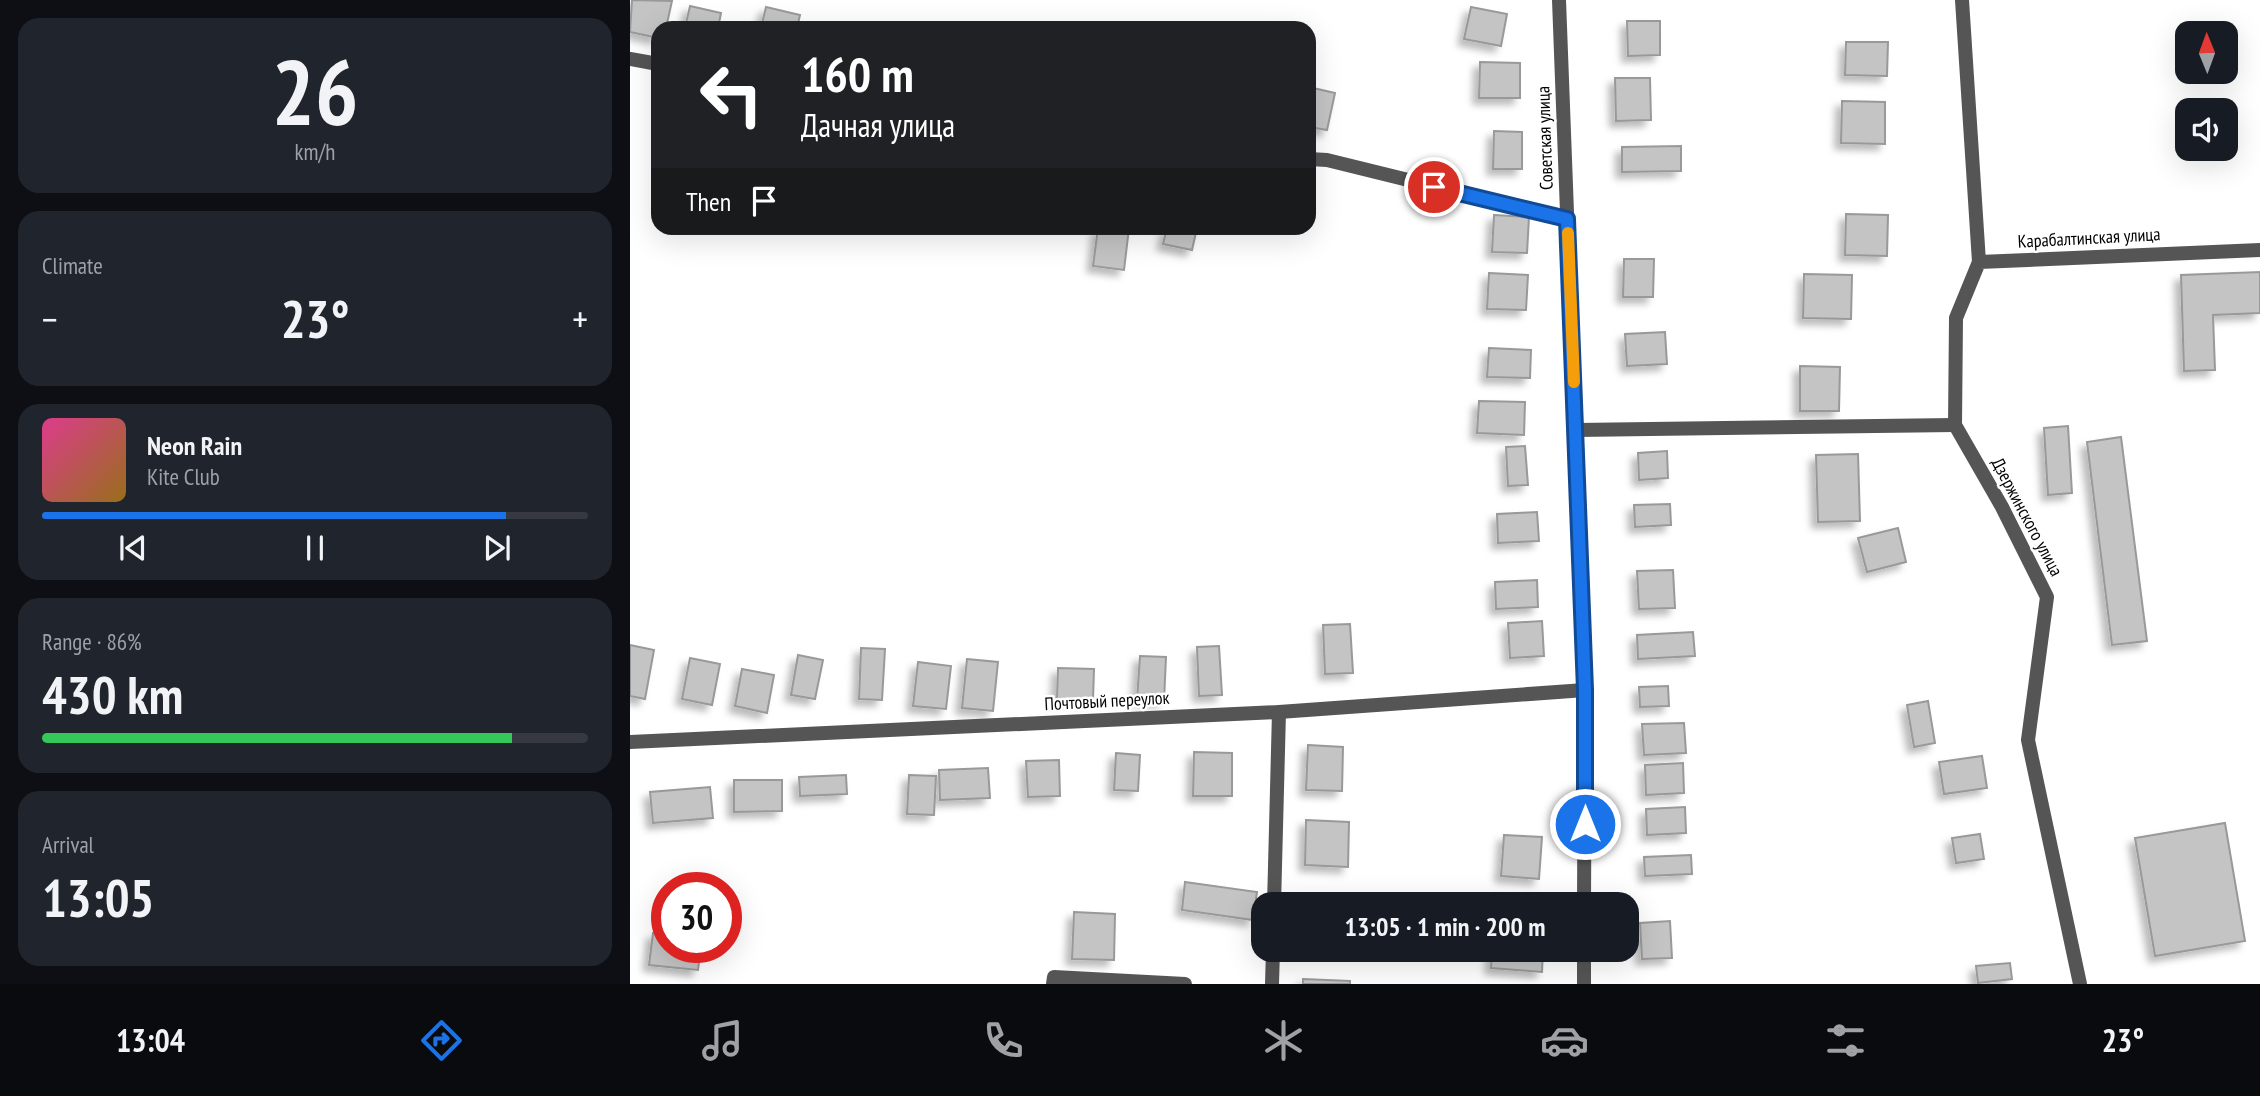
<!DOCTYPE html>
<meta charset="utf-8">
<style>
body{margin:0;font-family:"PT Sans Narrow",sans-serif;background:#20242c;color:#f1f3f6;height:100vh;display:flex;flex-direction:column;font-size:26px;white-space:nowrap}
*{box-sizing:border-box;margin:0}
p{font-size:23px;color:#9ea1a6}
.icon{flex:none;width:38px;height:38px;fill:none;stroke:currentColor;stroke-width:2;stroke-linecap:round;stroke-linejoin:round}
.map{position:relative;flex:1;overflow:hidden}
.drawer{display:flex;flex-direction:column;gap:18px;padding:18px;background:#0d0f14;width:630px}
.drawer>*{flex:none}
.hud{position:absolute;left:21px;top:21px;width:665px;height:214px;border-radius:21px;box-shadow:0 7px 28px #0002;background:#202124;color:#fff;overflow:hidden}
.needle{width:46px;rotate:359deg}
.buttons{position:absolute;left:1545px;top:21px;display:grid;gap:14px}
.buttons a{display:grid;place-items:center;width:63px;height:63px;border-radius:14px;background:#171b24;box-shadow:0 7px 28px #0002;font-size:35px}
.speed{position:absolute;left:21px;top:872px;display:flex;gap:14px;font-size:35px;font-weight:700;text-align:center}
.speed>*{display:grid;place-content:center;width:91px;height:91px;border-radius:50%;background:#171b24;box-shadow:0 7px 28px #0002;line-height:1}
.speed .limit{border:10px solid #d22;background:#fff;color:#111}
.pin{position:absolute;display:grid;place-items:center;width:60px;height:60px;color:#fff;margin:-30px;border:4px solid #fff;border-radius:50%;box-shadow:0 2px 7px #0007}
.me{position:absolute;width:77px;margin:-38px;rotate:0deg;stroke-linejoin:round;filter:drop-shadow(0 0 5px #0008)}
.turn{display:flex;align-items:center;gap:24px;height:147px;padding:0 35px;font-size:32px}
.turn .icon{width:91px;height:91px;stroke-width:2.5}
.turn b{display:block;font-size:49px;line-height:60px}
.then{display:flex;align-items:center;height:66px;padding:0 35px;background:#0003;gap:14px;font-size:26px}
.big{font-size:52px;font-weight:800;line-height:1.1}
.drawer .card{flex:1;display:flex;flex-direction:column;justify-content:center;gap:10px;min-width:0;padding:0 24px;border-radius:21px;background:#20242c}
.drawer .dial{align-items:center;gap:0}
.dial b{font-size:91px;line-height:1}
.song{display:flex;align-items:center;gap:21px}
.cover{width:84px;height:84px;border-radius:10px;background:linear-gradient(135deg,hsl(330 70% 55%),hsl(40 70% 35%))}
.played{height:7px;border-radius:4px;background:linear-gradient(90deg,#1a73e8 85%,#363941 85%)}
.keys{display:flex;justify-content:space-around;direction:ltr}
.heat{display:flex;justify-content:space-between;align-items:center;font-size:38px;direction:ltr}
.charge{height:10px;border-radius:5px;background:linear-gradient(90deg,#34c759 86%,#363941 0)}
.trip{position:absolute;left:621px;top:892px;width:388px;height:70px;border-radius:21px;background:#171b24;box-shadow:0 7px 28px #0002;font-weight:800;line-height:70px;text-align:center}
.tabs{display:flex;height:112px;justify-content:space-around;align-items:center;background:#090b0e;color:#9ea1a6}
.tabs .icon{width:49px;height:49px}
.tabs .active{color:#1a73e8}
.tabs b{font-size:32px;color:#f1f3f6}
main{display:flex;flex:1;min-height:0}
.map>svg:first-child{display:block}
.building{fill:#c4c4c4;stroke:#999;stroke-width:2;filter:url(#shadow)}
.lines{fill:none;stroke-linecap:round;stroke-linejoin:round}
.minor{stroke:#555;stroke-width:14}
.route-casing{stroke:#114b97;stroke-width:18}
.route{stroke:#1a73e8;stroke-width:12}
.slow{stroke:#f59e0b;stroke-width:12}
.labels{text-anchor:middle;stroke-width:5;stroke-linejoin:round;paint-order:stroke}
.street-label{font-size:18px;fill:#000;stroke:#fff}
</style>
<main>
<section class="drawer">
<div class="card dial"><b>26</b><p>km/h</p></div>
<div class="card"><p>Climate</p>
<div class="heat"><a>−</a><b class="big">23°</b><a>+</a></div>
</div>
<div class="card">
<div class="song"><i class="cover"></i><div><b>Neon Rain</b><p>Kite Club</p></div></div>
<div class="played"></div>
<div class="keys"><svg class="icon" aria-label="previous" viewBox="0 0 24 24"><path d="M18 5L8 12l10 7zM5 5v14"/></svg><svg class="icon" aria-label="pause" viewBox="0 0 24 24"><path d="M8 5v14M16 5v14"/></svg><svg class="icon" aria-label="next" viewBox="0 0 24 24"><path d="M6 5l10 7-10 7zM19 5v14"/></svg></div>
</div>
<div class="card"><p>Range · 86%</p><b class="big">430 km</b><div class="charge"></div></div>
<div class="card"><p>Arrival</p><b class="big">13:05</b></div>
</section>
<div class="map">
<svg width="1630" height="984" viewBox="0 0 1630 984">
<defs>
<filter id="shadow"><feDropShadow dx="-6" dy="6" stdDeviation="3.5" flood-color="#0004"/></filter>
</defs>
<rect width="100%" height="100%" fill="#fff"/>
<g class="building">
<path d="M2,0l40,1 -6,27h-8v10l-28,-6z"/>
<path d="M60,6l31,7 -3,15h-33z"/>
<path d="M136,7l34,8 -3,13h-36z"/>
<path d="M841,7l36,7 -6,32 -37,-7z"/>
<path d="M997,21h33v34l-32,1z"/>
<path d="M1216,42h42l-1,34 -42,-1z"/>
<path d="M850,62l40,1v35h-41z"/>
<path d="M985,78h35l1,42 -35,1z"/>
<path d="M679,87l26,6 -8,37 -18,-3z"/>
<path d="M1212,101l43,1v42l-44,-1z"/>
<path d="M864,131l28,1v37h-29z"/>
<path d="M1051,146v25l-59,1v-25z"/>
<path d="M1216,214l42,1 -1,41 -42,-1z"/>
<path d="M864,215l35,2 -2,36 -35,-1z"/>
<path d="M468,228h31l-5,42 -31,-4z"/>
<path d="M537,228h30l-5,22 -29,-6z"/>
<path d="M994,259h30l-1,38h-30z"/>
<path d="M1630,272v41l-47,2 2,55 -31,1 -3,-96z"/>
<path d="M859,273l39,2 -2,35 -39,-1z"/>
<path d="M1174,274l48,1 -1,44 -48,-1z"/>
<path d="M1035,332l2,32 -40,2 -2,-32z"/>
<path d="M859,348l42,2 -1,28 -43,-1z"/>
<path d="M1170,366l40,1 -1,44h-39z"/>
<path d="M849,401l46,1 -1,33 -47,-2z"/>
<path d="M1438,426l4,67 -24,2 -4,-67z"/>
<path d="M1491,437l26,204 -35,4 -25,-203z"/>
<path d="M895,446l3,39 -20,1 -2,-39z"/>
<path d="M1037,451l1,27 -29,2 -1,-27z"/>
<path d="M1228,454l2,67 -42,1 -2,-67z"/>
<path d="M1040,504l1,21 -36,2 -1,-22z"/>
<path d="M907,512l2,29 -41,2 -1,-29z"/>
<path d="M1268,528l8,34 -39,10 -9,-34z"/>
<path d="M1043,570l2,38 -36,1 -2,-38z"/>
<path d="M907,580l1,27 -42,2 -1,-27z"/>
<path d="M912,621l2,35 -34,2 -2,-35z"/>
<path d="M720,624l3,49 -28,1 -2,-49z"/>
<path d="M1063,632l2,24 -57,3 -1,-24z"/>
<path d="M0,645l24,5 -9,49 -15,-3z"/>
<path d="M589,646l3,49 -23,1 -2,-49z"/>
<path d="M231,648l24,1 -3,51 -23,-1z"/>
<path d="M168,655l25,5 -8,39 -24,-4z"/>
<path d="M510,656l26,1 -2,44 -27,-1z"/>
<path d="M60,658l30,6 -8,41 -30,-6z"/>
<path d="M337,659l31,3 -5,49 -31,-3z"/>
<path d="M288,662l33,4 -5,43 -33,-3z"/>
<path d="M428,668l36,1 -1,31 -36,-1z"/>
<path d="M112,669l32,6 -7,38 -32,-7z"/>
<path d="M1038,686l1,20 -29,1 -1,-20z"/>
<path d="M1298,701l7,42 -21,4 -7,-42z"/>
<path d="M1054,723l2,30 -42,2 -2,-31z"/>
<path d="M678,745l35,2 -1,44 -36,-1z"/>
<path d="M564,752l38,1v43h-39z"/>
<path d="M486,753l24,2 -2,36 -24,-1z"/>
<path d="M1352,756l5,32 -43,6 -5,-32z"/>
<path d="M429,760l1,36 -32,1 -2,-36z"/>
<path d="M1053,763l1,30 -38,2 -1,-30z"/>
<path d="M358,768l2,30 -50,2 -1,-30z"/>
<path d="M216,775l1,19 -47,2 -1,-19z"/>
<path d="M279,775l27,1 -2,39 -27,-1z"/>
<path d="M104,780h48v31l-48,1z"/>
<path d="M80,787l3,31 -60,5 -3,-31z"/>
<path d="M1055,807l1,26 -39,2 -1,-26z"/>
<path d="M676,820l43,2 -1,45 -43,-2z"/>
<path d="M1595,823l20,118 -90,15 -20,-118z"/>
<path d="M1350,834l4,25 -28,4 -4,-25z"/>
<path d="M874,835l38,2 -3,42 -38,-3z"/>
<path d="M1061,855l1,19 -47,2 -1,-19z"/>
<path d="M555,882l72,10 -4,28 -71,-10z"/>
<path d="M674,899l43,1v5h-43z"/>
<path d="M444,912l41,2 -1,46 -42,-1z"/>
<path d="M1040,921l2,37 -30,1 -2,-36z"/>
<path d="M23,933l14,2v12h34l-3,23 -49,-5z"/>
<path d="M862,950h51l-1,22 -51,-4z"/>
<path d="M1380,963l2,16 -34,4 -2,-17z"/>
<path d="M673,979l47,2v3h-47z"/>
</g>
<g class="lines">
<g class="minor">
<path d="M929,0l26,690 -1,215"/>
<path d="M1332,0l17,262"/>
<path d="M0,59l28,5"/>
<path d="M679,159l18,1 240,59"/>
<path d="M946,430l379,-5"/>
<path d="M0,742l649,-30 306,-22"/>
<path d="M644,905l5,-193"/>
<path d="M423,984l1,-7 131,7"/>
<path d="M642,984l1,-34"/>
<path d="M954,984v-34"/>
<path d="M1450,984l-52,-244 19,-143 -45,-90 -47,-82 1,-107 23,-56 281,-12"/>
</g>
</g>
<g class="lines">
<defs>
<path id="route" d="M804,187l133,32 18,471v134"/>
</defs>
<use href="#route" class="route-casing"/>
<use href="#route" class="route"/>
<path class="slow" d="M938,233l6,149"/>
</g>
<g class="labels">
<g class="street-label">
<text transform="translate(915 138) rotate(-92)" y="6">Советская улица</text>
<text transform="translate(1459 238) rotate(-3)" y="6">Карабалтинская улица</text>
<text transform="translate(1397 517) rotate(62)" y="6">Дзержинского улица</text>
<text transform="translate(477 701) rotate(-3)" y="6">Почтовый переулок</text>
</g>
</g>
</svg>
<div class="buttons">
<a><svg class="needle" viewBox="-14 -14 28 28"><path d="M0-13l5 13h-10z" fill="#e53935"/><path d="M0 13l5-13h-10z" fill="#9ea1a6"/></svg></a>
<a><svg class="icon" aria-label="sound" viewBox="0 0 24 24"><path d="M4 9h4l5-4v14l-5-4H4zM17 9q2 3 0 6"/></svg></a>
</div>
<div class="speed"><div class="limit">30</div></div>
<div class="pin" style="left:804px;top:187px;background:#d93025"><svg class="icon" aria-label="arrive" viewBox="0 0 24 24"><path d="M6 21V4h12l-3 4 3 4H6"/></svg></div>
<svg class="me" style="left:955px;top:824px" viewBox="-20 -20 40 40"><circle r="17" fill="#1a73e8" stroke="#fff" stroke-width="3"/><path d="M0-11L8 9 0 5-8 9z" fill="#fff"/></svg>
<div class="trip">13:05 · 1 min · 200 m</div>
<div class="hud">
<div class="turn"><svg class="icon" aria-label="left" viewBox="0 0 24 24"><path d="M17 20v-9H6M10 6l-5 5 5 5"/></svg><div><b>160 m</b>Дачная улица</div></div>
<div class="then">Then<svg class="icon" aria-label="arrive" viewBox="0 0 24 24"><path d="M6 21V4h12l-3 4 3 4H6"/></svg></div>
</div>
</div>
</main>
<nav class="tabs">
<b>13:04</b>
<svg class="icon active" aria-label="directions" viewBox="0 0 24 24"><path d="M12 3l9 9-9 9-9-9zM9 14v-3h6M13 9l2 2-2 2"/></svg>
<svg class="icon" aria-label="music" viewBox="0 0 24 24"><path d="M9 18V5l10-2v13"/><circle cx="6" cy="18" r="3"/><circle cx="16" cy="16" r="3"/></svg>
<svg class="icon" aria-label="phone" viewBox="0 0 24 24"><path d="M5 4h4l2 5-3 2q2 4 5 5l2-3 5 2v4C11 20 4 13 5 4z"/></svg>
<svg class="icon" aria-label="climate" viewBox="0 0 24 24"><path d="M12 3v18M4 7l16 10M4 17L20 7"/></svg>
<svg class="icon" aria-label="car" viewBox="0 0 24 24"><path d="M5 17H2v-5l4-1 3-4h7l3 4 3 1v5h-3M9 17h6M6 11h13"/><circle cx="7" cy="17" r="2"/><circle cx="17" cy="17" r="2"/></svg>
<svg class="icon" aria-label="filters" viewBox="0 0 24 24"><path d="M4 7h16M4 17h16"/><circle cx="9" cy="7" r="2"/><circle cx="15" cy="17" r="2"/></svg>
<b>23°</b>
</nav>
